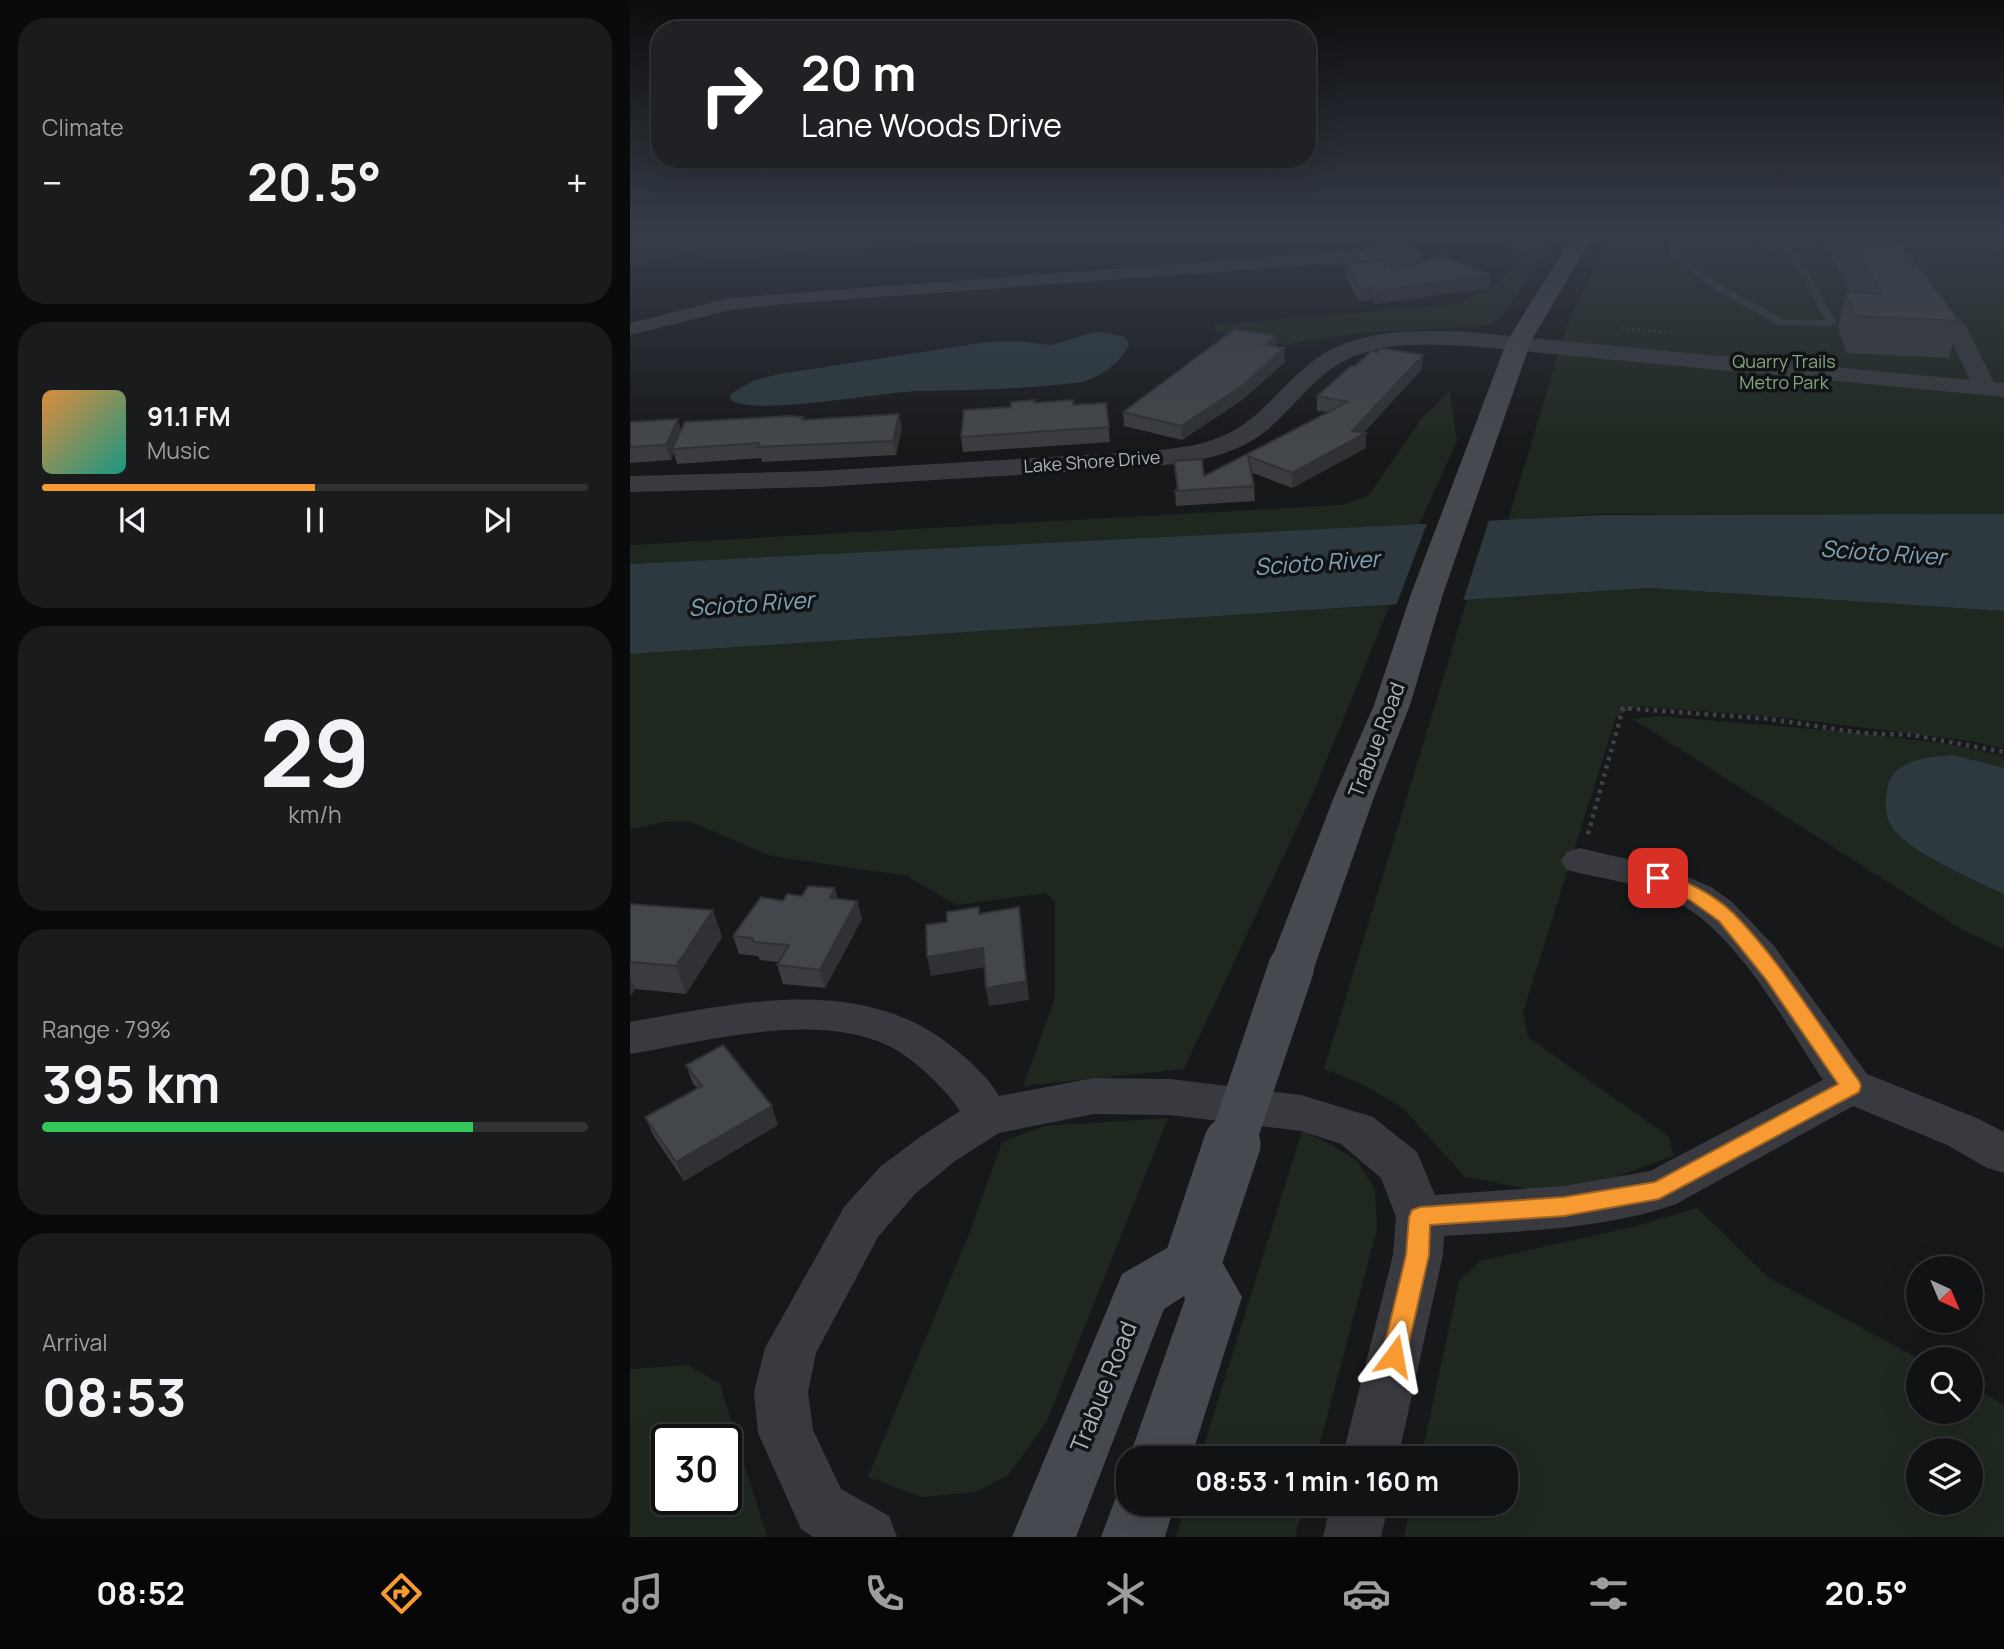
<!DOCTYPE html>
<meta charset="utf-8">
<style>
body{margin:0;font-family:Manrope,sans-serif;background:#1a1b1d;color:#f1f3f6;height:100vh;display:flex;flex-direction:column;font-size:26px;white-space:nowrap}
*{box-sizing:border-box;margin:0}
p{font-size:23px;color:#9c9ea0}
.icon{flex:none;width:38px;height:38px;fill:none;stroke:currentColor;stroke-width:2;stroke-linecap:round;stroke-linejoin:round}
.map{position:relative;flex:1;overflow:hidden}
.details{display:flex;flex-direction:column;gap:18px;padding:18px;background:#090a0b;width:630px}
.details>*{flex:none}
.banner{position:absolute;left:21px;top:21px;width:665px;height:147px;border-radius:28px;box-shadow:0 7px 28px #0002,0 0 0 2px #303234;background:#202124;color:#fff;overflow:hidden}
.needle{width:46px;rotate:136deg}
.fabs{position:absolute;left:1276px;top:1256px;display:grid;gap:14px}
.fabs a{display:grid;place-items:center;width:77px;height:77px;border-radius:50%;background:#111214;box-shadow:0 7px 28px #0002,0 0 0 2px #303234;font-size:35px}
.speed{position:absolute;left:21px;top:1424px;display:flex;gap:14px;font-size:35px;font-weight:700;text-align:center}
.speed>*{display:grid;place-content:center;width:91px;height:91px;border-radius:50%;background:#111214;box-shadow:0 7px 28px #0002,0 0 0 2px #303234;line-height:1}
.speed .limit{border:4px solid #111;border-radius:10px;background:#fff;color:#111}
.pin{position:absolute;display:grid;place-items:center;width:60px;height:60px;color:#fff;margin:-30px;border-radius:14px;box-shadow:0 4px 10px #0006}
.me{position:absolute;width:77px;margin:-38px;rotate:13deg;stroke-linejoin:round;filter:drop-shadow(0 0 5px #0008)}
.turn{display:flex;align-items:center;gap:24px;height:147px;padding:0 35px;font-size:32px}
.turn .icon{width:91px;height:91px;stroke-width:2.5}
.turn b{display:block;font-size:49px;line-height:60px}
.big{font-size:52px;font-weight:700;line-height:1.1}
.details .tile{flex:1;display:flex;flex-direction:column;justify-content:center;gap:10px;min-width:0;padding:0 24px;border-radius:28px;background:#1a1b1d}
.details .dial{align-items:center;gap:0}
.dial b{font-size:91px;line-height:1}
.song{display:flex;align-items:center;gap:21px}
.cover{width:84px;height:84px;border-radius:10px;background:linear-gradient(135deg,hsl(30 70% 55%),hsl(170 70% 35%))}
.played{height:7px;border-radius:4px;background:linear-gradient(90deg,#f79a32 50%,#303234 50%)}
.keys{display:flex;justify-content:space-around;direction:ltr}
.heat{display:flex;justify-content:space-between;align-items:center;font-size:38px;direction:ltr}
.charge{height:10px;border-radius:5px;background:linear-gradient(90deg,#34c759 79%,#303234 0)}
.trip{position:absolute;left:486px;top:1446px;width:402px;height:70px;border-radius:28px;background:#111214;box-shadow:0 7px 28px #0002,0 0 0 2px #303234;font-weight:700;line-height:70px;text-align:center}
.dock{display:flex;height:112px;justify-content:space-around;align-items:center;background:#070708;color:#9c9ea0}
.dock .icon{width:49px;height:49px}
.dock .active{color:#f79a32}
.dock b{font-size:32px;color:#f1f3f6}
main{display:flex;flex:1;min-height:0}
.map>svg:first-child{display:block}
.green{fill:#1f281f;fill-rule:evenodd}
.water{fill:#2d393e}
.pier{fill:#17181a}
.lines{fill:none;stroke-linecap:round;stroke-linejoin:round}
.path-far1{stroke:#3e4146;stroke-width:2.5;stroke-dasharray:2 3.5;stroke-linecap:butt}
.path{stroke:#3e4146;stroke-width:4.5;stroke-dasharray:3.5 5;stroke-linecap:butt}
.lane{fill:#383a3f;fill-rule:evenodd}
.street{fill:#383a3f;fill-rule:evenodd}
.secondary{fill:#46494f;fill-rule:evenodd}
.secondary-bridge-far1{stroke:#46494f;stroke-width:46}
.secondary-bridge{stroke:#46494f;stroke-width:57}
.wall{fill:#3a3c40}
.shaded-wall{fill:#2f3134}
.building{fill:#43464a;stroke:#2f3134;stroke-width:2}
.route{fill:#f79a32;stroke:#a16420;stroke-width:2}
.labels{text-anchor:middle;stroke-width:7;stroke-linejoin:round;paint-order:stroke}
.far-park-label{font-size:18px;fill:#83a580;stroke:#121315}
.far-street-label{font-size:18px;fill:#a9b1ba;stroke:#121315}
.street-label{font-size:21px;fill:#a9b1ba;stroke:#121315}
.water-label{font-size:23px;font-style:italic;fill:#80a3b5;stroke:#121315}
.near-street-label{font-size:24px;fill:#a9b1ba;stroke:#121315}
</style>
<main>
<section class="details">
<div class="tile"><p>Climate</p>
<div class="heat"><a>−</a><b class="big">20.5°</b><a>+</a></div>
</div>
<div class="tile">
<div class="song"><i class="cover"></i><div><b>91.1 FM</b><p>Music</p></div></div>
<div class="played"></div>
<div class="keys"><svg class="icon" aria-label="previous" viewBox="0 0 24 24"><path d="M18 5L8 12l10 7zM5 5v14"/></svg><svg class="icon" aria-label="pause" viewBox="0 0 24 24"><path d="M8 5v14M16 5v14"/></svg><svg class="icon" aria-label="next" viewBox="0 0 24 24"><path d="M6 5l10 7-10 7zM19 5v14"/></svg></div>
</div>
<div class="tile dial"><b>29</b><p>km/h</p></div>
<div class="tile"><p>Range · 79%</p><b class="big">395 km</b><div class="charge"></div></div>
<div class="tile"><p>Arrival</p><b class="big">08:53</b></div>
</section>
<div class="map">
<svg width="1374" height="1537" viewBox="0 0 1374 1537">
<rect width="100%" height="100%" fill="#17181a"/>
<g class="green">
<path d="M84,231h403l-110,5 -286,25 -36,-7 -55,12v-22z"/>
<path d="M852,231h78l-60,87 -12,8 -128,7 -76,12 -68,-13 -2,-7 242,-21 44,-22 23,-29z"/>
<path d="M981,231h393v283h-402l-94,6 57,-189z"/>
<path d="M820,391l7,50 -38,84 -789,39v-19l713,-40 26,-10 52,-76z"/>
<path d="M1019,588l355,23v138l-33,-8 -193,-24 -141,-11 -21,11 -93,295 5,25 141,100 4,19 -90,33 -49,1 -69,-13 -62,-69 -41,-24 -38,-15 143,-469z"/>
<path d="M760,605l-77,188 -129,276 -161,17 32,-88v-96l-9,-9 -90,12 -49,-29 -136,-20 -82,-35 -26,1 -33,8v-176z"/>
<path d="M1028,716l192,16 99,12 55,12v193l-43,-20 -328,-210z"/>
<path d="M538,1118l-122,305 -38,52 -32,17 -54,5 -54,-20 101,-243 33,-92 42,-16z"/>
<path d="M672,1131l29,13 27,18 17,27 2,40 -61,229h-116z"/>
<path d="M1067,1208l71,69 153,83h-3v52h52l1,-26 33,19v132h-600l7,-34h96v-45h-86l38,-177 21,-20 153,-34zM1288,1451h52v52h-52z"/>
<path d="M58,1365l32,19 47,153h-137v-168zM37,1440h59v60h-59z"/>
<path d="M556,1503h118l-9,34h-119z"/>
</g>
<g class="water">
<path d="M475,332l20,5 4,7c-9,20 -27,32 -47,38 -53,7 -107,8 -160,9 -37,0 -166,26 -191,9l-1,-6 23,-13 26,-7 208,-32 32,-1 32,4 40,-12z"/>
<path d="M1374,514v97l-355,-23 -1019,66v-90l972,-49z"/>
<path d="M1323,755l51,13v126c-29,-14 -94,-41 -112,-67 -8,-11 -7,-29 -4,-42 7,-26 42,-28 65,-30z"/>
</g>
<path class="pier" d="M860,517l-28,87 -67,4 33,-87z"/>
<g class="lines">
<g class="path-far1">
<path d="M1355,231l19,26"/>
<path d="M991,328l50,5"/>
</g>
<path class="path" d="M958,834l35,-126 146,11 93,14 50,2 92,17"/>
<path class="lane" d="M1051,231h11l-14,10 3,15 44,31 60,33h40l-35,-65 -62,-24h13l56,20 40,72 -5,3 -53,-1 -62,-34 -46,-34 -3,-17z"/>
<g class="street">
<path d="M1236,231h19l82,97 27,54 10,1v14l-535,-51c-39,-2 -80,-5 -117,11 -35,15 -56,49 -85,73 -32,27 -76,32 -116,37l-333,20 -188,5v-16l188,-5 333,-20c28,-3 57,-6 82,-20 38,-22 60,-62 99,-82 42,-20 92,-19 137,-17l501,48 -21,-45z"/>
<path d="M758,241l26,4 9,11c-14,17 -40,13 -58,5l-580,43 -55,6 -100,25v-12l100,-25 634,-48 5,-5zM758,253l13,1 1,1 -20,-1z"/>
<path d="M950,848l89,21 42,18 21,15 42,44 93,128 112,45 25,13v41l-17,-5 -40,-23 -94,-39 -177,98c-74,26 -156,27 -232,32l-1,19 -45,203h-56l51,-203 3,-38 -15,-39 -40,-34 -40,-13 -131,-16 -76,-1 -95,19 -44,28 -40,33 -37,43 -62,116 -8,39 5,38 28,59 48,27 8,21h-84l-12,-8 -43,-96 -4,-41 11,-44 79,-141 37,-41 42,-31 37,-24c-14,-22 -48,-54 -71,-65 -73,-35 -183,-5 -259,8v-32c108,-19 233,-50 325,27 17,14 33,28 44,47l95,-18 76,1 131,16 72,22 44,35 18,43 129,-9 86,-15 173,-91c-40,-60 -87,-150 -153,-182 -33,-16 -69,-19 -103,-28l-6,-9 6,-9z"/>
<path d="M701,1503h58l-8,34h-58z"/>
</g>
<g class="secondary">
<path d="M946,231h20l-65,110 -88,253 -33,111 -36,92 -60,171 -7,12 -16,4 -16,-4 -7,-12 66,-171 40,-92 37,-111 96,-253z"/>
<path d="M563,1237l19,7 30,53 -51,161h-62l56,-159 -1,-3 -20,13 -88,228h-64l110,-263 52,-30z"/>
<path d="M499,1478v25h46l-10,34h-64l21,-56z"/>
</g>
<path class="secondary-bridge-far1" d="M601,1146l60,-178"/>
<path class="secondary-bridge" d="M563,1261l39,-117"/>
</g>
<g class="wall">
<path d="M1185,231h77l67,90 -10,37 -102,-5 -9,-25 8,-36 6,1z"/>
<path d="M715,264l48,6 97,5 -1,13 -115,16 -1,-4 -14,1 -14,-25z"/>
<path d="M646,347l9,15 -43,38 -60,40 -58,-14 -1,-14z"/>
<path d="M747,352l46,3 -1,14 -59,64h3v15l-74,40 -41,-16 3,14 1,15 -79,5 -1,-15 2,-1 -3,-29 30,15 124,-64 -11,-1v-15l38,-30z"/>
<path d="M405,403l38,2 33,-2 4,39 -147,10 -2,-15 50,-30z"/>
<path d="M173,417l1,3 98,8 -6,27 -134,7 -1,-4 -84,6 -3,-11 -3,7 -41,3v-41l51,8z"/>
<path d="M172,896l55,5 5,18 -37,69 -42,-4 -6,-19 2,-3 -19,-2 -2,-4 -19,-2 -6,-18 50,-35z"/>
<path d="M0,904l92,33 -36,57 -51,-5 -5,7z"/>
<path d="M56,1065l92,60 -94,56 -31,-46 -8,-18 52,-29 -4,-4z"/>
</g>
<g class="shaded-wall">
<path d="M860,275l-1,13 -115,16 1,-13z"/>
<path d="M744,287l-1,13 -14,1 1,-13z"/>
<path d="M646,336v14l-11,-5z"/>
<path d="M654,348l1,14 -43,38 -60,40 -1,-14z"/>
<path d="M793,355l-1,14 -62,68 6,-4v15l-74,40v-15z"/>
<path d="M269,414l3,14 -6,27 -3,-14z"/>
<path d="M48,419l4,15 -10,15 2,4 -3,7 -5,-15z"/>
<path d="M205,888l5,19 -10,-9z"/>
<path d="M227,901l5,18 -37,69 -5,-18z"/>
<path d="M389,907l3,18 7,75 -40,6 -3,-18z"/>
<path d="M83,910l9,27 -36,57 -10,-28z"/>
<path d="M353,948l4,19 -56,9 -4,-19z"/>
<path d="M0,977l5,12 -5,7z"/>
<path d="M142,1106l6,19 -94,56 -8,-19z"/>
</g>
<g class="building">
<path d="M1212,231h50l67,90 -104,-5 -9,-24 37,2z"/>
<path d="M813,256l47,19 -115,16 -1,-4 -14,1 -15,-24 42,-3 6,9z"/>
<path d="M605,329l41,7 -11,9 19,3 -42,38 -61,40 -58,-14z"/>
<path d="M751,348l42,7 -71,76 14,2 -74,40 -44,-17 6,30 -79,5 3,-2 -4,-28 28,-2 2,17 144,-74 -31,-6 34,-30h4l17,-15 5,1z"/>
<path d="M405,400l-1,3 39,-3v5l33,-2 3,24 -148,10 3,-27 47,-3v-5z"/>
<path d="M269,414l-6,27 -135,6 1,-4 -87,6 13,-27 104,-6 14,1 -1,3z"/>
<path d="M48,419l-12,26 -36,2v-25z"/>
<path d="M178,886l27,2 -5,10 27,3 -37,69 -43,-5 12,-20 -35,-3 -2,-4 -19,-2 28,-39 22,4 4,-7 15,2z"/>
<path d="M0,904l83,6 -37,56 -46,-4z"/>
<path d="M349,907v7l40,-7 7,74 -40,7 -3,-40 -56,9 -1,-32 21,-3v-10z"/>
<path d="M93,1045l49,61 -96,56 -31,-45 57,-31 -16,-21z"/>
</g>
<linearGradient id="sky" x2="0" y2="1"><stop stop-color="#0d0d0e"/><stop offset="0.52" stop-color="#363d49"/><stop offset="1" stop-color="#363d49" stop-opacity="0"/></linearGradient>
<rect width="1374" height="446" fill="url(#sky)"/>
<path class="route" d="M1028,872c26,8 55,22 75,41 45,45 88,115 126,168l2,5 -2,6 -200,107 -95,17 -134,9 -1,30 -23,101 -4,8 -8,3 -9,-3 -3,-8 24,-101 3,-38 3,-7 8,-3 144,-10 91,-15 183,-98 -73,-106 -46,-57 -29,-21 -38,-18 -3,-4 3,-4z"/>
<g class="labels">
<g class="far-park-label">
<text x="1154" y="368">Quarry Trails<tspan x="1154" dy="21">Metro Park</tspan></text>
</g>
<g class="far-street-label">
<text transform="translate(462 462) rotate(-4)" y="6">Lake Shore Drive</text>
</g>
<g class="street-label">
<text transform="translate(747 740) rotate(-69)" y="7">Trabue Road</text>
</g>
<g class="water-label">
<text transform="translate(1253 553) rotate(4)" y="8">Scioto River</text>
<text transform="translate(687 563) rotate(-4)" y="8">Scioto River</text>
<text transform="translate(121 604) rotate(-4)" y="8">Scioto River</text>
</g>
<g class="near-street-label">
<text transform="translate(474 1387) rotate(-68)" y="8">Trabue Road</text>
</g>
</g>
</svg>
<div class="fabs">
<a><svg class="needle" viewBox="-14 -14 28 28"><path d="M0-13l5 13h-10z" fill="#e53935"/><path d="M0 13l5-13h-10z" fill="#9c9ea0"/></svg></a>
<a><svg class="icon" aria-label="search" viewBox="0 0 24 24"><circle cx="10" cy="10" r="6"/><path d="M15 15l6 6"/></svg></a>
<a><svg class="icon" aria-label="layers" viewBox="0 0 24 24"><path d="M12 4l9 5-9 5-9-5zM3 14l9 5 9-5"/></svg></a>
</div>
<div class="speed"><div class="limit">30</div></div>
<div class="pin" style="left:1028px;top:878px;background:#d93025"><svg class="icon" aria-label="arrive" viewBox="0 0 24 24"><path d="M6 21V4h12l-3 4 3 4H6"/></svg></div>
<svg class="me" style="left:764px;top:1356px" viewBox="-20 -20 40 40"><path d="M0-17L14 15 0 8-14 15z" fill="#f79a32" stroke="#fff" stroke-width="4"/></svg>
<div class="trip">08:53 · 1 min · 160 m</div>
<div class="banner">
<div class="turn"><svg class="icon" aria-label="right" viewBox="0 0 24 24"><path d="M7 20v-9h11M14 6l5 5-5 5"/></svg><div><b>20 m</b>Lane Woods Drive</div></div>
</div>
</div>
</main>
<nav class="dock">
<b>08:52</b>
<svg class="icon active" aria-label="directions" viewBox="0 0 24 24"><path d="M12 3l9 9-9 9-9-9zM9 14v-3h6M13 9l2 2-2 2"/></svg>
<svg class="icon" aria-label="music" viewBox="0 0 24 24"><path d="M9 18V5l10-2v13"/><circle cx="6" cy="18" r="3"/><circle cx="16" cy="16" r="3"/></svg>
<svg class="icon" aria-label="phone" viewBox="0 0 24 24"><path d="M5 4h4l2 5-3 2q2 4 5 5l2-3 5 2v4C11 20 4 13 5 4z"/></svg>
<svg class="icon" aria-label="climate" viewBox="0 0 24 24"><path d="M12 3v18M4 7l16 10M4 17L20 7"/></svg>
<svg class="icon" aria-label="car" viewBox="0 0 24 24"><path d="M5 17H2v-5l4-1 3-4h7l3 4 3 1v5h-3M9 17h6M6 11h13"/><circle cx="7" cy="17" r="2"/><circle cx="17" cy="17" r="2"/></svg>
<svg class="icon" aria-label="filters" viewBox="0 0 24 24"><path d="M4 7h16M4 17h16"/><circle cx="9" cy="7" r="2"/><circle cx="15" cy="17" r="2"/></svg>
<b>20.5°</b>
</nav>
